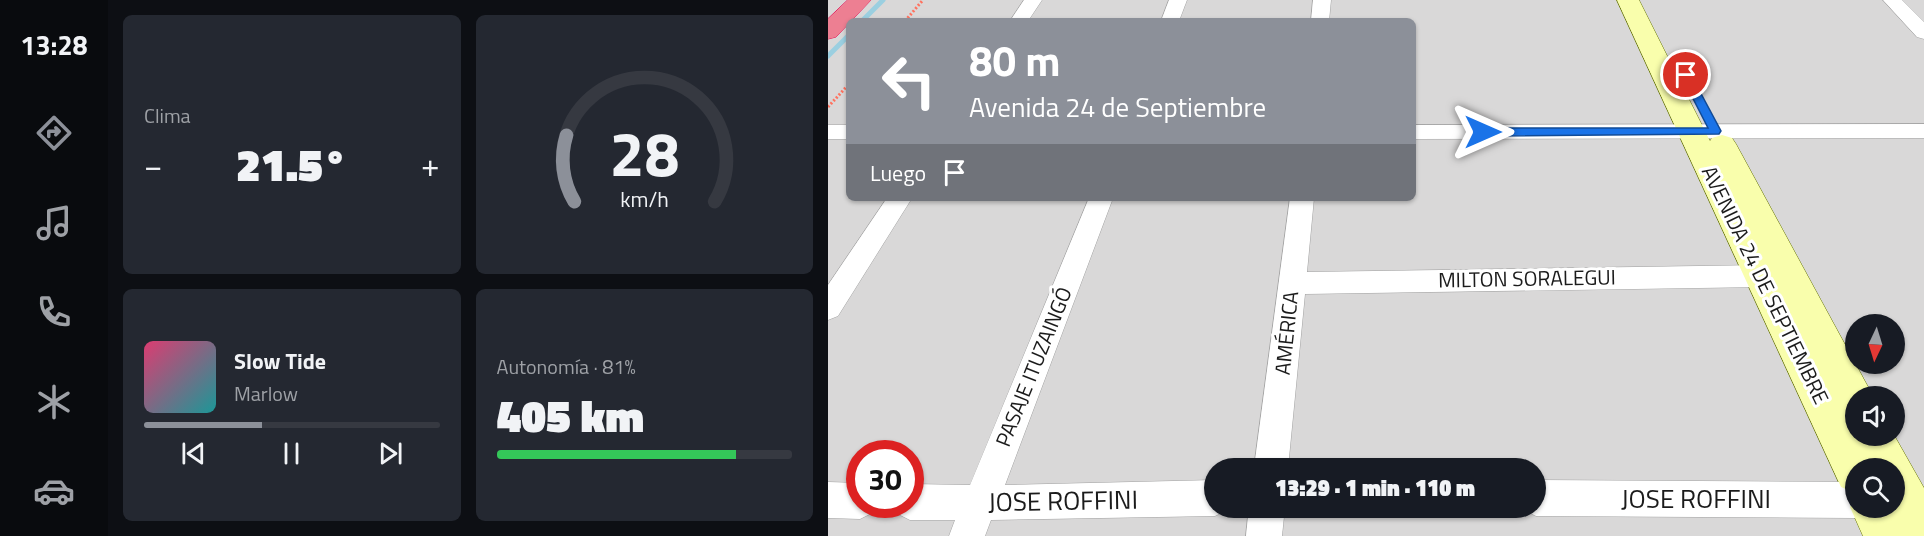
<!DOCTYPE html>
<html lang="es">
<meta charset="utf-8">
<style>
body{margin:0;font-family:"Titillium Web",sans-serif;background:#242831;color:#f1f3f6;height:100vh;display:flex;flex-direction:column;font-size:22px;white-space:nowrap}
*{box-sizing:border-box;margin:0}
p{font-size:20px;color:#9ea1a6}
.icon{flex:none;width:33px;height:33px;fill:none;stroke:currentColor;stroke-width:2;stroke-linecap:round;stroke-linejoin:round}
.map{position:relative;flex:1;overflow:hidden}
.sheet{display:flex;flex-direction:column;gap:15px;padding:15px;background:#0d0f14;width:720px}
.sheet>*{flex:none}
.banner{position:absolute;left:18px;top:18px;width:570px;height:183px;border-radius:9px;box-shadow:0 2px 4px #0004;background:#8c9099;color:#fff;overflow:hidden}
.needle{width:39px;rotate:184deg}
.fabs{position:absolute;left:1017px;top:314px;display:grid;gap:12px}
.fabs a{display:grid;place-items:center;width:60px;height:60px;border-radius:50%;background:#171b24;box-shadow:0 2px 4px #0004;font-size:30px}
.speed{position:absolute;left:18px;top:440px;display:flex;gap:12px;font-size:30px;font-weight:700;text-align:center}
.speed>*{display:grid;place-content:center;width:78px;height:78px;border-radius:50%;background:#171b24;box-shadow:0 2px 4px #0004;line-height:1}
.speed .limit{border:9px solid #d22;background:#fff;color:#111}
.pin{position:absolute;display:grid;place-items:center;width:51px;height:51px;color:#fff;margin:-26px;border:3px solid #fff;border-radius:50%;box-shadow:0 2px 6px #0007}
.me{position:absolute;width:66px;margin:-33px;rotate:90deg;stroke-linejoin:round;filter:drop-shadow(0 0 4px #0008)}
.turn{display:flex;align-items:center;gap:21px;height:126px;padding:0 24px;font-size:27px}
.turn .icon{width:78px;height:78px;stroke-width:2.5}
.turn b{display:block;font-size:42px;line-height:51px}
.then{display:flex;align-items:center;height:57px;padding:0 24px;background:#0003;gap:12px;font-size:22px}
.big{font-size:45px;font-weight:800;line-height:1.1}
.sheet .tile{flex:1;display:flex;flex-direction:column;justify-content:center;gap:9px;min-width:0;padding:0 21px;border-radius:9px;background:#242831}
.sheet .dial{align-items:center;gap:0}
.dial svg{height:156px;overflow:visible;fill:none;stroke:#363941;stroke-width:7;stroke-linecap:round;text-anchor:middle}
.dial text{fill:#f1f3f6;stroke:none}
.song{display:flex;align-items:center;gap:18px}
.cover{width:72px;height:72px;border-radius:9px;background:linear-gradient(135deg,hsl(340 70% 55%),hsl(180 70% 35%))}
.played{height:6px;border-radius:3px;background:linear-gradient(90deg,#8c9099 40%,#363941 40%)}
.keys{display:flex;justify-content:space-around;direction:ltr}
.heat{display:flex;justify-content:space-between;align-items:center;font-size:33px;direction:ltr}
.charge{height:9px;border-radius:4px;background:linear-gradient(90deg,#34c759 81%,#363941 0)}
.sheet .tiles{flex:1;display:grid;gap:15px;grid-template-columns:repeat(2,1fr)}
.trip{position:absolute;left:376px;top:458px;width:342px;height:60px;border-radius:30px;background:#171b24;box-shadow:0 2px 4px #0004;font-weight:800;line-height:60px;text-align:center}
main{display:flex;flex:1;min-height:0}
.dock{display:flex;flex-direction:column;width:108px;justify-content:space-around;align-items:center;background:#090b0e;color:#9ea1a6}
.dock .icon{width:42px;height:42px}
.dock .current{color:#8c9099}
.dock b{font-size:27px;color:#f1f3f6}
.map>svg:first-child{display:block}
.residential{fill:#d9d8d8;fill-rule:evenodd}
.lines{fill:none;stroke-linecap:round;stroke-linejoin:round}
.stream{stroke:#9bcfe0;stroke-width:5}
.street-casing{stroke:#a2a2a2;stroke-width:1}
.secondary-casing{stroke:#657400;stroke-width:1}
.highway-casing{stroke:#e21658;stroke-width:1}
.path{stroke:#ff725f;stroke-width:3;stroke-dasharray:2 2;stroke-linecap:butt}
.street{fill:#fff;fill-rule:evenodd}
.secondary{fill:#f9feac;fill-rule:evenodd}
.highway{fill:#ed7f92;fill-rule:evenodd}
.route{fill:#1a73e8;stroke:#114b97;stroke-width:1.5}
.labels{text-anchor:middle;stroke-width:6;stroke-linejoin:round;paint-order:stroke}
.street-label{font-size:21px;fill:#1b1b1b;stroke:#fff}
.near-street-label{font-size:26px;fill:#1b1b1b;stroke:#fff}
</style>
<main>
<nav class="dock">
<b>13:28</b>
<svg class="icon current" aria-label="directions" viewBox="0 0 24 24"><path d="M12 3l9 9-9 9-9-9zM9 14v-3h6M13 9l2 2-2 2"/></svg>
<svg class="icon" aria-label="music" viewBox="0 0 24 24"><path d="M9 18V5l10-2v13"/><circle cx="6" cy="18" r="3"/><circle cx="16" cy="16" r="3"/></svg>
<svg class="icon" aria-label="phone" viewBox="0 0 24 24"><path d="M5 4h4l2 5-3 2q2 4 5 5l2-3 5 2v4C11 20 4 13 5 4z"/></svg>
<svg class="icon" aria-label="climate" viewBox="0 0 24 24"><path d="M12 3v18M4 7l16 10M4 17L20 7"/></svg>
<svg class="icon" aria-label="car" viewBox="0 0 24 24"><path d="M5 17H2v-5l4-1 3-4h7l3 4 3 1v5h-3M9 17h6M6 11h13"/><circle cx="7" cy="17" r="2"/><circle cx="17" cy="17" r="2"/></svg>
</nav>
<section class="sheet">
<div class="tiles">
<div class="tile"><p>Clima</p>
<div class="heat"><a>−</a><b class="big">21.5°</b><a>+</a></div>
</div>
<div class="tile dial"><svg viewBox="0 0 100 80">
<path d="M14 69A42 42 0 1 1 86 69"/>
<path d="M14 69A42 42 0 0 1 10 35" stroke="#8c9099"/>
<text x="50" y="56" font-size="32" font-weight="700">28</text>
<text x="50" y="72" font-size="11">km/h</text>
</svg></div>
<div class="tile">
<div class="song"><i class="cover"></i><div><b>Slow Tide</b><p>Marlow</p></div></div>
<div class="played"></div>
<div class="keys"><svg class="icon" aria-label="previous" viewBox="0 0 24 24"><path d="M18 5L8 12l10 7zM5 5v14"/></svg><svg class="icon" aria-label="pause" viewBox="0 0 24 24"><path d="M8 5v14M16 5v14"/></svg><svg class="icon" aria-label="next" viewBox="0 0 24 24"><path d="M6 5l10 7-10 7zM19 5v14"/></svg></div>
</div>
<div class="tile"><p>Autonomía · 81%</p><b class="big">405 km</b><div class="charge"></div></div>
</div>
</section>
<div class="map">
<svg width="1096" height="536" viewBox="0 0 1096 536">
<rect width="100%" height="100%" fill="#eee9df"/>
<path class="residential" d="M0,0h1096v536h-1096zM21,21h564v177h-564zM1028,324h38v39h-38zM1028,396h38v39h-38zM32,453h50v51h-50zM387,468h321v39h-321zM1028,468h38v39h-38z"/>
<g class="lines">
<g class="stream">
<path d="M34,21l21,-21"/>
<path d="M0,56l21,-21"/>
</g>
<defs>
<g id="street">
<path d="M196,0h18l-14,21h-18z"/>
<path d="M341,0h18l-8,21h-18z"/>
<path d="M485,0h18l-2,21h-18z"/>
<path d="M1055,0h19l22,22v17l-7,-2z"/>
<path d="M1096,124v14l-511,1v-14z"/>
<rect x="0" y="125" width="21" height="14"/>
<path d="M59,198h25l-74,118 -10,4v-35z"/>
<path d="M261,198h24l-108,287 210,-5v27h14l-2,3 -12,6 -224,4 -6,16h-36l6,-16h-45l-12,-6 -5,-10h17v-20l60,1z"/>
<path d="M462,198h24l-7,74 455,-7 10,3 4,8 -4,8 -10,3 -457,7 -17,174h-34z"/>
<path d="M708,480l320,2v25h15l-3,5 -12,6 -320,-2 -12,-6 -2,-3h14z"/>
<path d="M0,482l32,1v21h16l-4,9 -12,6 -32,-1z"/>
<path d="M421,507h36l-3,29h-36z"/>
</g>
<path id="secondary" d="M789,0h22l71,141 2,-3 10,-3 10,3 4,6 137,252h-17v23l-6,-2 6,10v8h38l30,53v48h-61l-13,-29 6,-12v12h38v-39h-38v25l-15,-6z"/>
<path id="highway" d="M20,0h23l-35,37 -8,2v-20z"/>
</defs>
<use href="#street" class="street-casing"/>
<use href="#secondary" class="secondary-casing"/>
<use href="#highway" class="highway-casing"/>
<g class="path">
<path d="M77,21l18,-21"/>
<path d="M0,107l21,-23"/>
</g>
<use href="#street" class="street"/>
<use href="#secondary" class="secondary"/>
<use href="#highway" class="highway"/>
</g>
<path class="route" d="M858,72l5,3 30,56 -2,3 -236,2 -6,-4 6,-4h225l-27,-53z"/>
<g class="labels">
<g class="street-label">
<text transform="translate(699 279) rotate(-1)" y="7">MILTON SORALEGUI</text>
<text transform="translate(937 285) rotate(64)" y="7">AVENIDA 24 DE SEPTIEMBRE</text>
<text transform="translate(459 333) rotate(-84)" y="7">AMÉRICA</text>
<text transform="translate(206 367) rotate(-68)" y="7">PASAJE ITUZAINGÓ</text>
</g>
<g class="near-street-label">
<text x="868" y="508">JOSE ROFFINI</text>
<text transform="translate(235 501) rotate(-1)" y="9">JOSE ROFFINI</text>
</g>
</g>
</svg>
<div class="fabs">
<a><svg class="needle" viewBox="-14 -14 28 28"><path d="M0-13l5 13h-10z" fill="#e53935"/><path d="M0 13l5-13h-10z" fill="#9ea1a6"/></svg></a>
<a><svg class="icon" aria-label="sound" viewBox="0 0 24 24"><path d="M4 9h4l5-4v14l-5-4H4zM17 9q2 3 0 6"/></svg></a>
<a><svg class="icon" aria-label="search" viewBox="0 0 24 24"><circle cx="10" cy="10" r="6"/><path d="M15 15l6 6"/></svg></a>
</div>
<div class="speed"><div class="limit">30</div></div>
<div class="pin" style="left:858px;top:75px;background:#d93025"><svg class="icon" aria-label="arrive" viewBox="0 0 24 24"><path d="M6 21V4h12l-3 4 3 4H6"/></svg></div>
<svg class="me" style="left:655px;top:132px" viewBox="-20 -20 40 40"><path d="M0-17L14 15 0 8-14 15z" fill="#1a73e8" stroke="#fff" stroke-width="4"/></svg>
<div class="trip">13:29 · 1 min · 110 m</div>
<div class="banner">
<div class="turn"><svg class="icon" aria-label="left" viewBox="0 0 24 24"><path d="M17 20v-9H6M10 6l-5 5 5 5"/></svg><div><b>80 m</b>Avenida 24 de Septiembre</div></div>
<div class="then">Luego<svg class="icon" aria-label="arrive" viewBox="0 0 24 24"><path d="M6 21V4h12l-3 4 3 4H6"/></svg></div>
</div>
</div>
</main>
